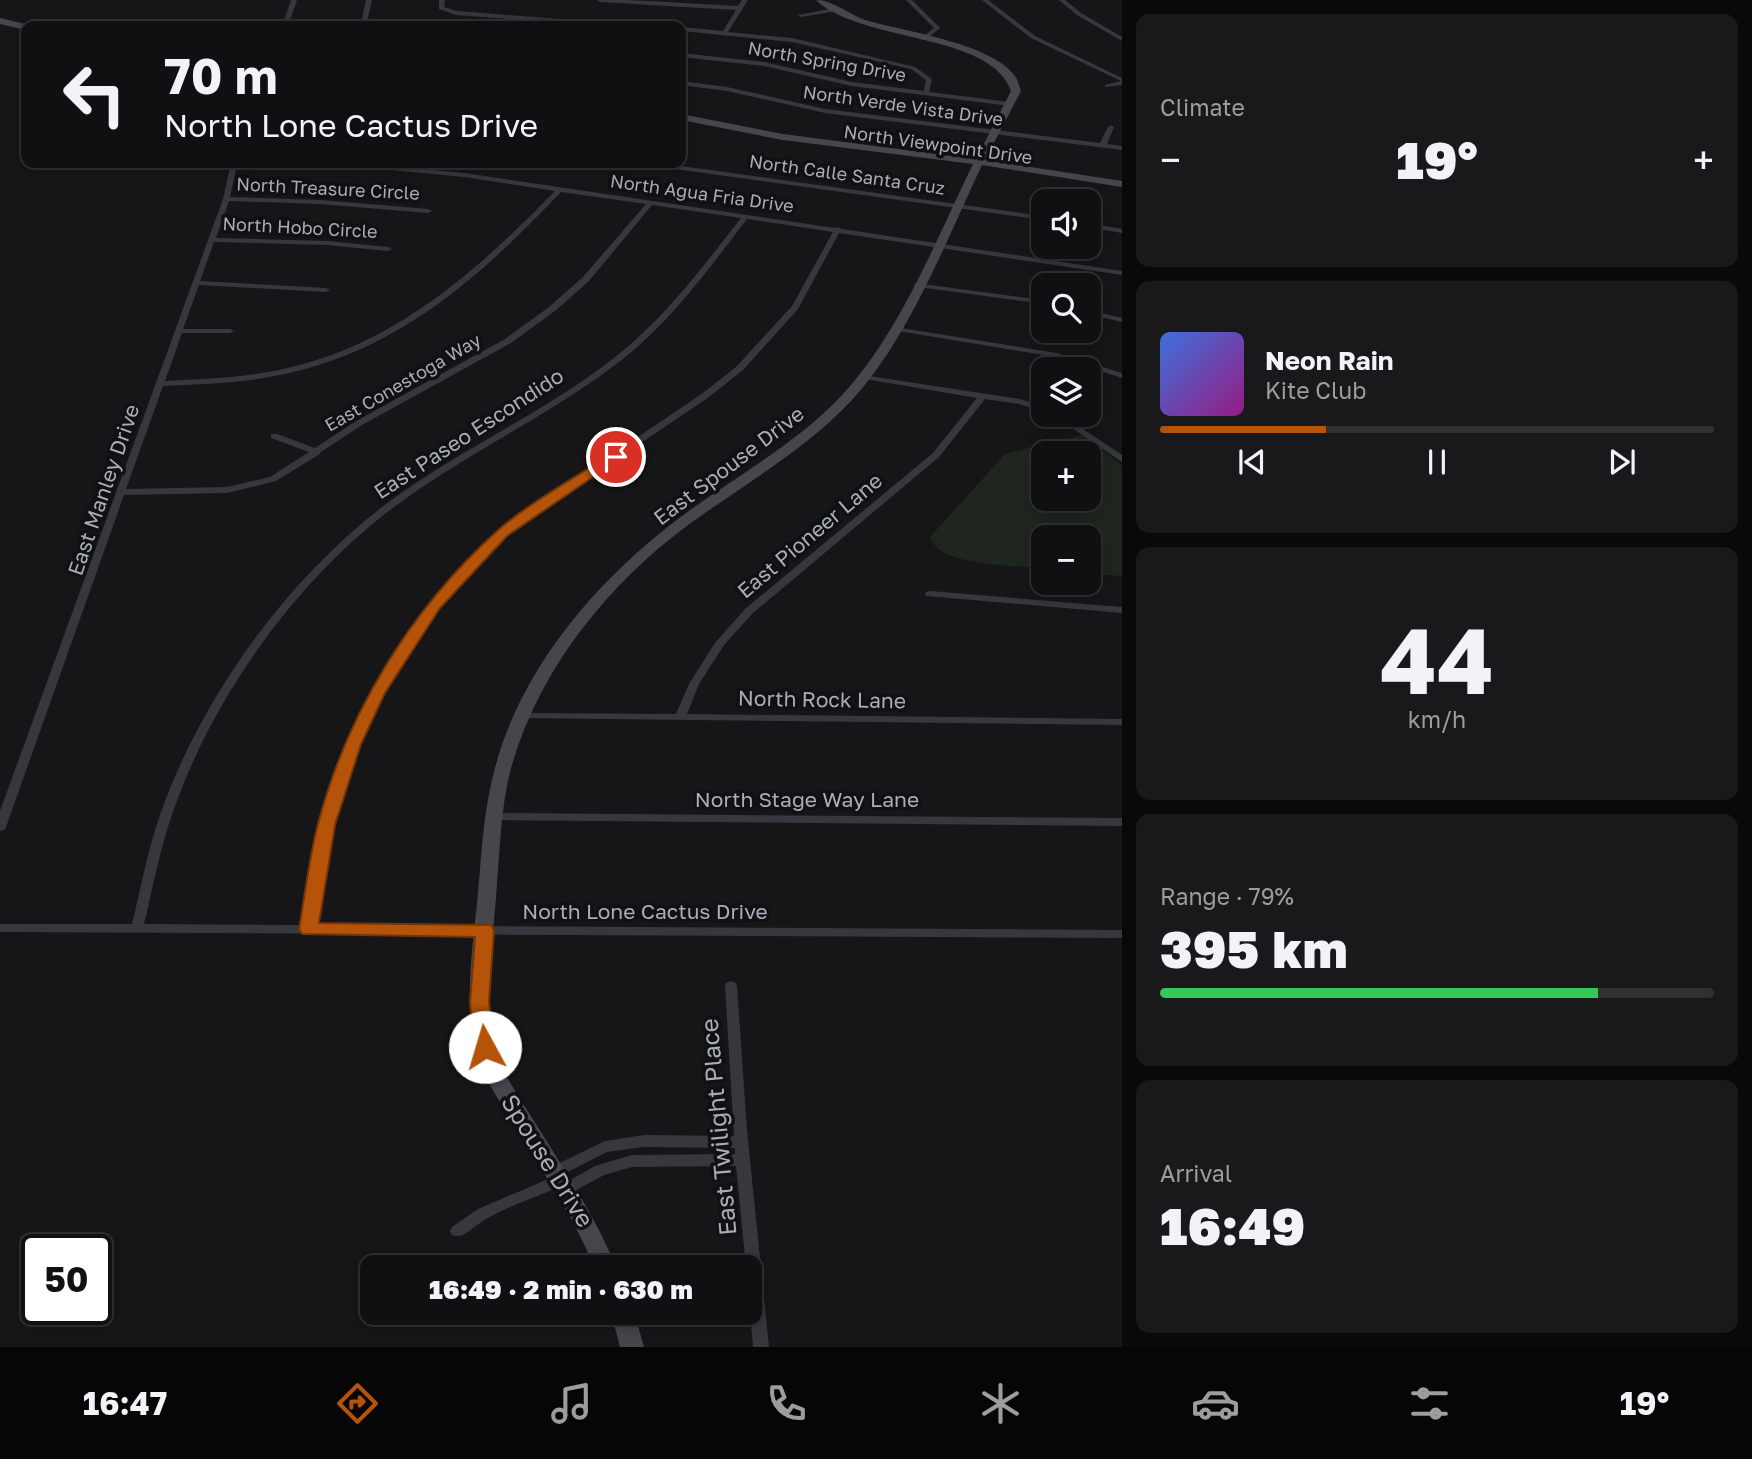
<!DOCTYPE html>
<meta charset="utf-8">
<style>
body{margin:0;font-family:"Golos Text",sans-serif;background:#19191b;color:#f1f3f6;height:100vh;display:flex;flex-direction:column;font-size:26px;white-space:nowrap}
*{box-sizing:border-box;margin:0}
p{font-size:23px;color:#9c9d9f}
.icon{flex:none;width:38px;height:38px;fill:none;stroke:currentColor;stroke-width:2;stroke-linecap:round;stroke-linejoin:round}
.map{position:relative;flex:1;overflow:hidden}
.panel{display:flex;flex-direction:column;gap:14px;padding:14px;background:#09090a;width:630px}
.panel>*{flex:none}
.hud{position:absolute;left:21px;top:21px;width:665px;height:147px;border-radius:14px;box-shadow:0 4px 18px #0003,0 0 0 2px #303032;background:#101012;color:#f1f3f6;overflow:hidden}
.buttons{position:absolute;left:1031px;top:189px;display:grid;gap:14px}
.buttons a{display:grid;place-items:center;width:70px;height:70px;border-radius:14px;background:#101012;box-shadow:0 4px 18px #0003,0 0 0 2px #303032;font-size:35px}
.speed{position:absolute;left:21px;top:1234px;display:flex;gap:14px;font-size:35px;font-weight:700;text-align:center}
.speed>*{display:grid;place-content:center;width:91px;height:91px;border-radius:50%;background:#101012;box-shadow:0 4px 18px #0003,0 0 0 2px #303032;line-height:1}
.speed .limit{border:4px solid #111;border-radius:10px;background:#fff;color:#111}
.pin{position:absolute;display:grid;place-items:center;width:60px;height:60px;color:#fff;margin:-30px;border:4px solid #fff;border-radius:50%;box-shadow:0 2px 7px #0007}
.me{position:absolute;width:77px;margin:-38px;rotate:354deg;stroke-linejoin:round;filter:drop-shadow(0 0 5px #0008)}
.turn{display:flex;align-items:center;gap:24px;height:147px;padding:0 28px;font-size:32px}
.turn .icon{width:91px;height:91px;stroke-width:2.5}
.turn b{display:block;font-size:49px;line-height:60px}
.big{font-size:52px;font-weight:800;line-height:1.1}
.panel .card{flex:1;display:flex;flex-direction:column;justify-content:center;gap:10px;min-width:0;padding:0 24px;border-radius:14px;background:#19191b}
.panel .dial{align-items:center;gap:0}
.dial b{font-size:91px;line-height:1}
.song{display:flex;align-items:center;gap:21px}
.cover{width:84px;height:84px;border-radius:10px;background:linear-gradient(135deg,hsl(220 70% 55%),hsl(310 70% 35%))}
.played{height:7px;border-radius:4px;background:linear-gradient(90deg,#b45309 30%,#303032 30%)}
.keys{display:flex;justify-content:space-around;direction:ltr}
.heat{display:flex;justify-content:space-between;align-items:center;font-size:38px;direction:ltr}
.charge{height:10px;border-radius:5px;background:linear-gradient(90deg,#34c759 79%,#303032 0)}
.trip{position:absolute;left:360px;top:1255px;width:402px;height:70px;border-radius:14px;background:#101012;box-shadow:0 4px 18px #0003,0 0 0 2px #303032;font-weight:800;line-height:70px;text-align:center}
.menu{display:flex;height:112px;justify-content:space-around;align-items:center;background:#060607;color:#9c9d9f}
.menu .icon{width:49px;height:49px}
.menu .active{color:#b45309}
.menu b{font-size:32px;color:#f1f3f6}
main{display:flex;flex:1;min-height:0}
.map>svg:first-child{display:block}
.green{fill:#1e261f;fill-rule:evenodd}
.lines{fill:none;stroke-linecap:round;stroke-linejoin:round}
.street{fill:#37383d;fill-rule:evenodd}
.secondary{fill:#45474d;fill-rule:evenodd}
.route{fill:#b45309;stroke:#753606;stroke-width:2}
.labels{text-anchor:middle;stroke-width:7;stroke-linejoin:round;paint-order:stroke}
.far-street-label{font-size:18px;fill:#a8adb8;stroke:#111113}
.street-label{font-size:21px;fill:#a8adb8;stroke:#111113}
.near-street-label{font-size:24px;fill:#a8adb8;stroke:#111113}
</style>
<main>
<div class="map">
<svg width="1122" height="1347" viewBox="0 0 1122 1347">
<rect width="100%" height="100%" fill="#161618"/>
<path class="green" d="M1082,435l40,30v111l-33,-2 -1,-37h-45v32c-27,-4 -105,-2 -113,-32l75,-83zM1043,453h45v46h-45z"/>
<g class="lines">
<g class="street">
<path d="M291,0h6l-9,26h-6z"/>
<path d="M366,0h6l-4,18 2,8h-6l-2,-8z"/>
<path d="M439,0h6l-1,7 13,4 166,13 3,2h-21l-149,-11 -17,-6z"/>
<path d="M597,0h31l110,6 4,-6h6l-20,32 64,6 123,29 17,12 -3,13 81,10 3,2 -3,2 -158,-20 -88,-20 -83,-9v-4l83,9 88,20 72,9 2,-11 -15,-11 -119,-27 -111,-11v-4l42,4 13,-21 -136,-8z"/>
<path d="M906,0h6l28,28 -15,12 -5,-1 14,-11z"/>
<path d="M982,0h6l47,36 87,42v7l-17,2v-2l16,-4 -90,-43z"/>
<path d="M1059,0h6l16,13 41,24v4l-45,-26z"/>
<path d="M835,8l2,1v2l-36,6 -3,-2z"/>
<path d="M681,81l46,6 98,22 275,34 8,-16 3,-2 3,2 -7,17 15,2v4l-297,-37 -98,-22 -46,-6z"/>
<path d="M231,163l138,1 95,9 371,55 3,-1 4,2 280,42v4l-283,-42 -41,76 -55,61 -34,27 -204,138 -67,72 -56,86 -23,52 -27,80 -17,100 807,5v8l-1122,-6v-8h132c9,-37 16,-76 29,-112 42,-117 126,-233 225,-308 76,-57 166,-94 239,-155 45,-38 80,-85 116,-131l-89,-13 -63,76 -34,30 -44,32 -149,82 -41,27 -1,2 -44,27 -49,12 -103,2 -118,332 -2,3 -4,1v-20l223,-612zM237,165l132,3 95,9 91,14c-76,78 -159,153 -268,177 -40,10 -82,11 -122,13l17,-48h48l4,-2 -4,-2h-47l16,-44 127,7 4,-2 -4,-2 -126,-7 14,-39 113,3 61,6 4,-2 -4,-2 -61,-6 -111,-3 13,-37 91,3 108,9 4,-2 -4,-2 -108,-9 -90,-3zM561,192l85,12 -63,73 -34,30 -44,32 -149,82 -41,27 -38,-14h-6v4l38,14 -39,25 -43,10 -101,2 37,-103c41,-2 82,-3 122,-12 116,-25 197,-99 276,-182zM747,219l86,13 -41,74 -55,60 -34,27 -204,138 -69,72 -58,90 -25,52 -27,80 -18,100 -158,-1c9,-37 16,-76 29,-112 40,-116 123,-231 221,-305 75,-56 162,-94 235,-153 46,-38 82,-88 118,-135z"/>
<path d="M643,163h16l384,53v4l-397,-55z"/>
<path d="M1088,223l34,6v4l-34,-6z"/>
<path d="M915,283l128,17v4l-125,-17 -4,-2z"/>
<path d="M1088,310l34,8v4l-34,-8z"/>
<path d="M895,327l162,26 65,20v5l-66,-21 -158,-26h-3z"/>
<path d="M862,375l158,24 23,7v6l-24,-8 -34,-5 -46,58 -186,156 -29,32 -25,39 -12,30 435,5v6l-605,-7 -1,-2 5,-3 155,1 13,-30 26,-41 30,-34 188,-156 44,-55 -112,-19 -4,-2z"/>
<path d="M1053,415h9l60,40v7z"/>
<path d="M930,591l192,16v6l-196,-17 -1,-2 1,-2z"/>
<path d="M493,813l629,5v8l-633,-6 -2,-3 2,-3z"/>
<path d="M731,981l5,2 1,3 10,144 22,217h-16l-3,-35 1,-45h-5l-10,-101 -104,1 -28,8 -39,21 -5,-2 -2,-4 1,-3c-27,12 -58,21 -82,38 -8,6 -15,14 -25,10l-2,-4 2,-4 26,-18 75,-32 -4,-1 -2,-4 2,-4 56,-27 39,-6 90,1 -9,-150 1,-3zM644,1147l91,1v6l-103,1 -37,11 -30,17 -1,-6 -4,-1 47,-24z"/>
</g>
<g class="secondary">
<path d="M816,0c16,0 33,14 49,20 37,11 127,23 150,56 3,4 4,10 6,15l-36,69 137,21v6l-140,-22c-36,76 -74,175 -131,236 -47,50 -108,84 -163,124 -82,61 -151,147 -178,247 -9,37 -10,74 -13,112 -3,50 -15,115 -2,164 9,30 28,55 44,81 28,45 57,89 77,138h-22c-20,-51 -53,-97 -81,-144 -15,-24 -32,-49 -38,-77 -12,-53 0,-112 4,-165 3,-35 5,-70 14,-105 24,-102 99,-191 181,-254 56,-43 121,-76 169,-128 56,-60 94,-156 130,-230l-190,-24 -102,-20v-6l102,20 193,25 35,-68c-20,-59 -150,-48 -195,-91z"/>
<path d="M0,18l29,7 1,1h-4v4l-26,-6z"/>
<path d="M611,1312h23l10,35h-24z"/>
</g>
</g>
<path class="route" d="M611,454l11,3 -115,79 -67,72 -55,85 -24,51 -26,81 -16,98 172,2 3,5 -5,72 6,45 -3,5h-15l-3,-5 -4,-45 5,-65 -173,-3 -3,-5c6,-34 10,-71 19,-105 29,-111 93,-215 178,-292 31,-28 80,-55 115,-78z"/>
<g class="labels">
<g class="far-street-label">
<text transform="translate(827 62) rotate(10)" y="6">North Spring Drive</text>
<text transform="translate(903 106) rotate(8)" y="6">North Verde Vista Drive</text>
<text transform="translate(938 145) rotate(8)" y="6">North Viewpoint Drive</text>
<text transform="translate(847 175) rotate(8)" y="6">North Calle Santa Cruz</text>
<text transform="translate(328 189) rotate(3)" y="6">North Treasure Circle</text>
<text transform="translate(702 194) rotate(8)" y="6">North Agua Fria Drive</text>
<text transform="translate(300 228) rotate(3)" y="6">North Hobo Circle</text>
<text transform="translate(403 383) rotate(-30)" y="6">East Conestoga Way</text>
</g>
<g class="street-label">
<text transform="translate(469 434) rotate(-33)" y="7">East Paseo Escondido</text>
<text transform="translate(729 466) rotate(-37)" y="7">East Spouse Drive</text>
<text transform="translate(104 490) rotate(-71)" y="7">East Manley Drive</text>
<text transform="translate(810 536) rotate(-40)" y="7">East Pioneer Lane</text>
<text transform="translate(822 700) rotate(1)" y="7">North Rock Lane</text>
<text x="807" y="807">North Stage Way Lane</text>
<text x="645" y="919">North Lone Cactus Drive</text>
</g>
<g class="near-street-label">
<text transform="translate(719 1127) rotate(-95)" y="8">East Twilight Place</text>
<text transform="translate(547 1161) rotate(58)" y="8">Spouse Drive</text>
</g>
</g>
</svg>
<div class="buttons">
<a><svg class="icon" aria-label="sound" viewBox="0 0 24 24"><path d="M4 9h4l5-4v14l-5-4H4zM17 9q2 3 0 6"/></svg></a>
<a><svg class="icon" aria-label="search" viewBox="0 0 24 24"><circle cx="10" cy="10" r="6"/><path d="M15 15l6 6"/></svg></a>
<a><svg class="icon" aria-label="layers" viewBox="0 0 24 24"><path d="M12 4l9 5-9 5-9-5zM3 14l9 5 9-5"/></svg></a>
<a>+</a>
<a>−</a>
</div>
<div class="speed"><div class="limit">50</div></div>
<div class="pin" style="left:616px;top:457px;background:#d93025"><svg class="icon" aria-label="arrive" viewBox="0 0 24 24"><path d="M6 21V4h12l-3 4 3 4H6"/></svg></div>
<svg class="me" style="left:485px;top:1047px" viewBox="-20 -20 40 40"><circle r="19" fill="#fff"/><path d="M0-13L10 11 0 6-10 11z" fill="#b45309"/></svg>
<div class="trip">16:49 · 2 min · 630 m</div>
<div class="hud">
<div class="turn"><svg class="icon" aria-label="left" viewBox="0 0 24 24"><path d="M17 20v-9H6M10 6l-5 5 5 5"/></svg><div><b>70 m</b>North Lone Cactus Drive</div></div>
</div>
</div>
<section class="panel">
<div class="card"><p>Climate</p>
<div class="heat"><a>−</a><b class="big">19°</b><a>+</a></div>
</div>
<div class="card">
<div class="song"><i class="cover"></i><div><b>Neon Rain</b><p>Kite Club</p></div></div>
<div class="played"></div>
<div class="keys"><svg class="icon" aria-label="previous" viewBox="0 0 24 24"><path d="M18 5L8 12l10 7zM5 5v14"/></svg><svg class="icon" aria-label="pause" viewBox="0 0 24 24"><path d="M8 5v14M16 5v14"/></svg><svg class="icon" aria-label="next" viewBox="0 0 24 24"><path d="M6 5l10 7-10 7zM19 5v14"/></svg></div>
</div>
<div class="card dial"><b>44</b><p>km/h</p></div>
<div class="card"><p>Range · 79%</p><b class="big">395 km</b><div class="charge"></div></div>
<div class="card"><p>Arrival</p><b class="big">16:49</b></div>
</section>
</main>
<nav class="menu">
<b>16:47</b>
<svg class="icon active" aria-label="directions" viewBox="0 0 24 24"><path d="M12 3l9 9-9 9-9-9zM9 14v-3h6M13 9l2 2-2 2"/></svg>
<svg class="icon" aria-label="music" viewBox="0 0 24 24"><path d="M9 18V5l10-2v13"/><circle cx="6" cy="18" r="3"/><circle cx="16" cy="16" r="3"/></svg>
<svg class="icon" aria-label="phone" viewBox="0 0 24 24"><path d="M5 4h4l2 5-3 2q2 4 5 5l2-3 5 2v4C11 20 4 13 5 4z"/></svg>
<svg class="icon" aria-label="climate" viewBox="0 0 24 24"><path d="M12 3v18M4 7l16 10M4 17L20 7"/></svg>
<svg class="icon" aria-label="car" viewBox="0 0 24 24"><path d="M5 17H2v-5l4-1 3-4h7l3 4 3 1v5h-3M9 17h6M6 11h13"/><circle cx="7" cy="17" r="2"/><circle cx="17" cy="17" r="2"/></svg>
<svg class="icon" aria-label="filters" viewBox="0 0 24 24"><path d="M4 7h16M4 17h16"/><circle cx="9" cy="7" r="2"/><circle cx="15" cy="17" r="2"/></svg>
<b>19°</b>
</nav>
